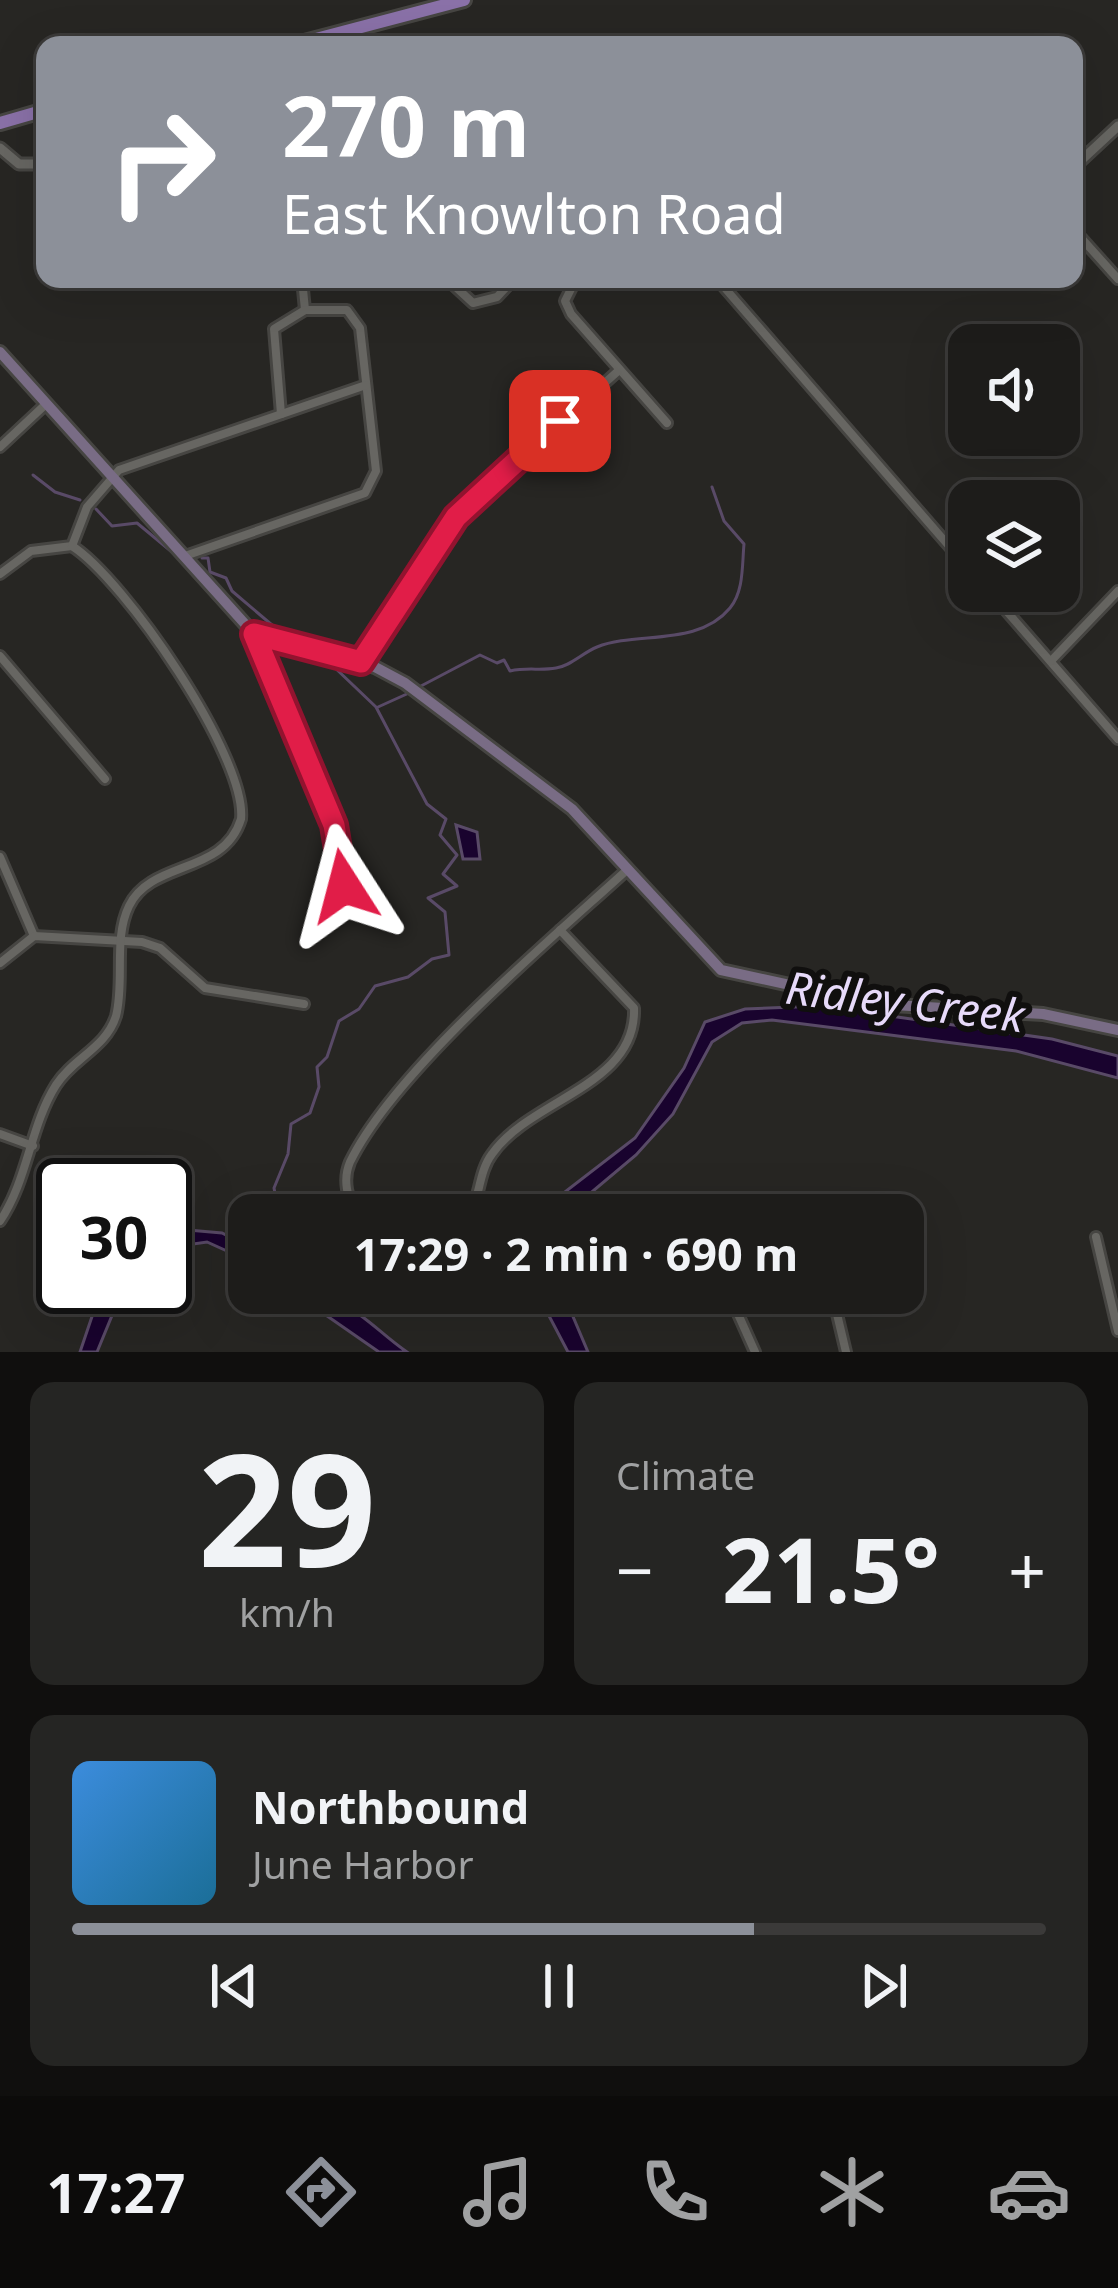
<!DOCTYPE html>
<meta charset="utf-8">
<style>
body{margin:0;font-family:"Noto Sans",sans-serif;background:#252523;color:#f1f3f6;height:100vh;display:flex;flex-direction:column;font-size:45px;white-space:nowrap}
*{box-sizing:border-box;margin:0}
p{font-size:39px;color:#a0a1a2}
.icon{flex:none;width:66px;height:66px;fill:none;stroke:currentColor;stroke-width:2;stroke-linecap:round;stroke-linejoin:round}
.map{position:relative;height:1352px;overflow:hidden}
.panel{display:flex;flex-direction:column;gap:30px;padding:30px;background:#100f0e;flex:1}
.panel>*{flex:none}
.top-card{position:absolute;left:36px;top:36px;width:1047px;height:252px;border-radius:24px;box-shadow:0 12px 48px #0002,0 0 0 3px #3b3a39;background:#8c9099;color:#fff;overflow:hidden}
.buttons{position:absolute;left:948px;top:324px;display:grid;gap:24px}
.buttons a{display:grid;place-items:center;width:132px;height:132px;border-radius:24px;background:#1d1c1a;box-shadow:0 12px 48px #0002,0 0 0 3px #3b3a39;font-size:60px}
.speed{position:absolute;left:36px;top:1158px;display:flex;gap:24px;font-size:60px;font-weight:700;text-align:center}
.speed>*{display:grid;place-content:center;width:156px;height:156px;border-radius:50%;background:#1d1c1a;box-shadow:0 12px 48px #0002,0 0 0 3px #3b3a39;line-height:1}
.speed .limit{border:6px solid #111;border-radius:18px;background:#fff;color:#111}
.pin{position:absolute;display:grid;place-items:center;width:102px;height:102px;color:#fff;margin:-51px;border-radius:24px;box-shadow:0 6px 18px #0006}
.me{position:absolute;width:132px;margin:-66px;rotate:351deg;stroke-linejoin:round;filter:drop-shadow(0 0 9px #0008)}
.turn{display:flex;align-items:center;gap:42px;height:252px;padding:0 48px;font-size:54px}
.turn .icon{width:156px;height:156px;stroke-width:2.5}
.turn b{display:block;font-size:84px;line-height:102px}
.big{font-size:90px;font-weight:700;line-height:1.1}
.panel .card{flex:1;display:flex;flex-direction:column;justify-content:center;gap:18px;min-width:0;padding:0 42px;border-radius:24px;background:#252523}
.panel .dial{align-items:center;gap:0}
.dial b{font-size:156px;line-height:1}
.song{display:flex;align-items:center;gap:36px}
.cover{width:144px;height:144px;border-radius:18px;background:linear-gradient(135deg,hsl(210 70% 55%),hsl(200 70% 35%))}
.played{height:12px;border-radius:6px;background:linear-gradient(90deg,#8c9099 70%,#3b3a39 70%)}
.keys{display:flex;justify-content:space-around;direction:ltr}
.heat{display:flex;justify-content:space-between;align-items:center;font-size:66px;direction:ltr}
.panel .tiles{flex:1;display:grid;gap:30px;grid-template-columns:1fr 1fr}
.card:last-child{grid-column:span 2}
.trip{position:absolute;left:228px;top:1194px;width:696px;height:120px;border-radius:24px;background:#1d1c1a;box-shadow:0 12px 48px #0002,0 0 0 3px #3b3a39;font-weight:700;line-height:120px;text-align:center}
.tab-bar{display:flex;height:192px;justify-content:space-around;align-items:center;background:#0c0b0a;color:#a0a1a2}
.tab-bar .icon{width:84px;height:84px}
.tab-bar .on{color:#8c9099}
.tab-bar b{font-size:54px;color:#f1f3f6}
.map>svg:first-child{display:block}
.water{fill:#19032e;stroke:#594a67;stroke-width:3}
.lines{fill:none;stroke-linecap:round;stroke-linejoin:round}
.stream{stroke:#594a67;stroke-width:3}
.minor-casing{stroke:#464542;stroke-width:14}
.tertiary-casing{stroke:#464542;stroke-width:15}
.secondary-casing{stroke:#464542;stroke-width:16}
.primary-casing{stroke:#464542;stroke-width:18}
.minor{stroke:#676662;stroke-width:8}
.tertiary{stroke:#676662;stroke-width:9}
.secondary{stroke:#796c85;stroke-width:10}
.primary{stroke:#8a71a8;stroke-width:12}
.route-casing{stroke:#92132f;stroke-width:30}
.route{stroke:#e11d48;stroke-width:21}
.labels{text-anchor:middle;stroke-width:12;stroke-linejoin:round;paint-order:stroke}
.water-label{font-size:45px;font-style:italic;fill:#e7dafa;stroke:#100f0e}
</style>
<div class="map">
<svg width="1118" height="1352" viewBox="0 0 1118 1352">
<rect width="100%" height="100%" fill="#272623"/>
<g class="water">
<path d="M456,825l21,7 3,27h-17z"/>
<path d="M820,1006l232,33 66,17v22l-102,-27 -244,-31 -30,3 -30,19 -39,72 -37,41 -68,57 -33,3 100,-77 49,-70 21,-46 40,-13z"/>
<path d="M165,1228l57,5 27,14v14l-42,-19 -42,6z"/>
<path d="M102,1287h16l2,9 -23,56h-17z"/>
<path d="M294,1293c56,0 76,34 113,59h-28z"/>
<path d="M537,1293h26l25,59h-20z"/>
</g>
<g class="lines">
<g class="stream">
<path d="M33,475l22,17 25,8"/>
<path d="M96,509l16,17 25,-3 41,34"/>
<path d="M202,558h6l2,14 16,6 6,13 53,45"/>
<path d="M421,686l59,-31 17,8 7,-3 6,11c18,-4 30,0 46,-3 15,-2 26,-15 41,-21 40,-16 101,0 133,-39 14,-17 12,-43 14,-64l-20,-23 -12,-34"/>
<path d="M378,707l31,-14"/>
<path d="M279,1215l-5,-27 14,-34 3,-30 19,-11 9,-26 -2,-20 10,-10 12,-36 20,-12 16,-23 33,-9 24,-18 17,-4 -4,-43 -17,-14 29,-12 -14,-12 14,-19 -17,-20 6,-16 -19,-15 -51,-97 -44,-42 -21,-4 -6,-7"/>
</g>
<defs>
<g id="minor">
<path d="M1074,230l44,49"/>
<path d="M302,279l3,31"/>
<path d="M447,279l26,24 24,-6 17,-18"/>
<path d="M576,279l-11,22 6,13 96,109"/>
<path d="M717,279l252,290"/>
<path d="M0,447l46,-43"/>
<path d="M185,556l180,-63 11,-22 -16,-143 -13,-18h-42l-31,19 7,85"/>
<path d="M0,574l31,-23 41,-5"/>
<path d="M989,591l129,148"/>
<path d="M254,635l80,190 10,61"/>
<path d="M0,656l105,123"/>
<path d="M1051,661l67,-70"/>
<path d="M361,663l95,-147 161,-144"/>
<path d="M0,857l34,79"/>
<path d="M0,963l34,-27 108,6 18,6 45,40 99,16"/>
<path d="M0,1134l33,12"/>
<path d="M356,1215c-8,-17 -14,-34 -6,-53 45,-92 199,-221 278,-293"/>
<path d="M470,1215c10,-19 9,-44 22,-61 38,-55 145,-68 142,-146l-74,-78"/>
<path d="M0,1221c28,-41 30,-95 56,-136 17,-27 50,-37 60,-69 9,-35 -3,-77 13,-110 22,-46 95,-31 112,-87 6,-62 -117,-240 -169,-273l15,-39 32,-37 247,-85"/>
<path d="M1096,1237l22,94"/>
<path d="M736,1293l2,21 17,38"/>
<path d="M832,1293l14,59"/>
</g>
<g id="tertiary">
<path d="M0,148l19,16h26"/>
<path d="M1074,167l44,-41"/>
</g>
<path id="secondary" d="M0,352l254,282 121,33 30,16 167,126 149,161 156,34 166,10 75,16"/>
<g id="primary">
<path d="M293,45l171,-45"/>
<path d="M0,123l45,-13"/>
</g>
</defs>
<use href="#minor" class="minor-casing"/>
<use href="#tertiary" class="tertiary-casing"/>
<use href="#secondary" class="secondary-casing"/>
<use href="#primary" class="primary-casing"/>
<use href="#minor" class="minor"/>
<use href="#tertiary" class="tertiary"/>
<use href="#secondary" class="secondary"/>
<use href="#primary" class="primary"/>
</g>
<g class="lines">
<defs>
<path id="route" d="M344,886l-10,-61 -80,-191 107,28 95,-145 104,-96"/>
</defs>
<use href="#route" class="route-casing"/>
<use href="#route" class="route"/>
</g>
<g class="labels">
<g class="water-label">
<text transform="translate(905 1002) rotate(7)" y="16">Ridley Creek</text>
</g>
</g>
</svg>
<div class="buttons">
<a><svg class="icon" aria-label="sound" viewBox="0 0 24 24"><path d="M4 9h4l5-4v14l-5-4H4zM17 9q2 3 0 6"/></svg></a>
<a><svg class="icon" aria-label="layers" viewBox="0 0 24 24"><path d="M12 4l9 5-9 5-9-5zM3 14l9 5 9-5"/></svg></a>
</div>
<div class="speed"><div class="limit">30</div></div>
<div class="pin" style="left:560px;top:421px;background:#d93025"><svg class="icon" aria-label="arrive" viewBox="0 0 24 24"><path d="M6 21V4h12l-3 4 3 4H6"/></svg></div>
<svg class="me" style="left:344px;top:886px" viewBox="-20 -20 40 40"><path d="M0-17L14 15 0 8-14 15z" fill="#e11d48" stroke="#fff" stroke-width="4"/></svg>
<div class="trip">17:29 · 2 min · 690 m</div>
<div class="top-card">
<div class="turn"><svg class="icon" aria-label="right" viewBox="0 0 24 24"><path d="M7 20v-9h11M14 6l5 5-5 5"/></svg><div><b>270 m</b>East Knowlton Road</div></div>
</div>
</div>
<section class="panel">
<div class="tiles">
<div class="card dial"><b>29</b><p>km/h</p></div>
<div class="card"><p>Climate</p>
<div class="heat"><a>−</a><b class="big">21.5°</b><a>+</a></div>
</div>
<div class="card">
<div class="song"><i class="cover"></i><div><b>Northbound</b><p>June Harbor</p></div></div>
<div class="played"></div>
<div class="keys"><svg class="icon" aria-label="previous" viewBox="0 0 24 24"><path d="M18 5L8 12l10 7zM5 5v14"/></svg><svg class="icon" aria-label="pause" viewBox="0 0 24 24"><path d="M8 5v14M16 5v14"/></svg><svg class="icon" aria-label="next" viewBox="0 0 24 24"><path d="M6 5l10 7-10 7zM19 5v14"/></svg></div>
</div>
</div>
</section>
<nav class="tab-bar">
<b>17:27</b>
<svg class="icon on" aria-label="directions" viewBox="0 0 24 24"><path d="M12 3l9 9-9 9-9-9zM9 14v-3h6M13 9l2 2-2 2"/></svg>
<svg class="icon" aria-label="music" viewBox="0 0 24 24"><path d="M9 18V5l10-2v13"/><circle cx="6" cy="18" r="3"/><circle cx="16" cy="16" r="3"/></svg>
<svg class="icon" aria-label="phone" viewBox="0 0 24 24"><path d="M5 4h4l2 5-3 2q2 4 5 5l2-3 5 2v4C11 20 4 13 5 4z"/></svg>
<svg class="icon" aria-label="climate" viewBox="0 0 24 24"><path d="M12 3v18M4 7l16 10M4 17L20 7"/></svg>
<svg class="icon" aria-label="car" viewBox="0 0 24 24"><path d="M5 17H2v-5l4-1 3-4h7l3 4 3 1v5h-3M9 17h6M6 11h13"/><circle cx="7" cy="17" r="2"/><circle cx="17" cy="17" r="2"/></svg>
</nav>
